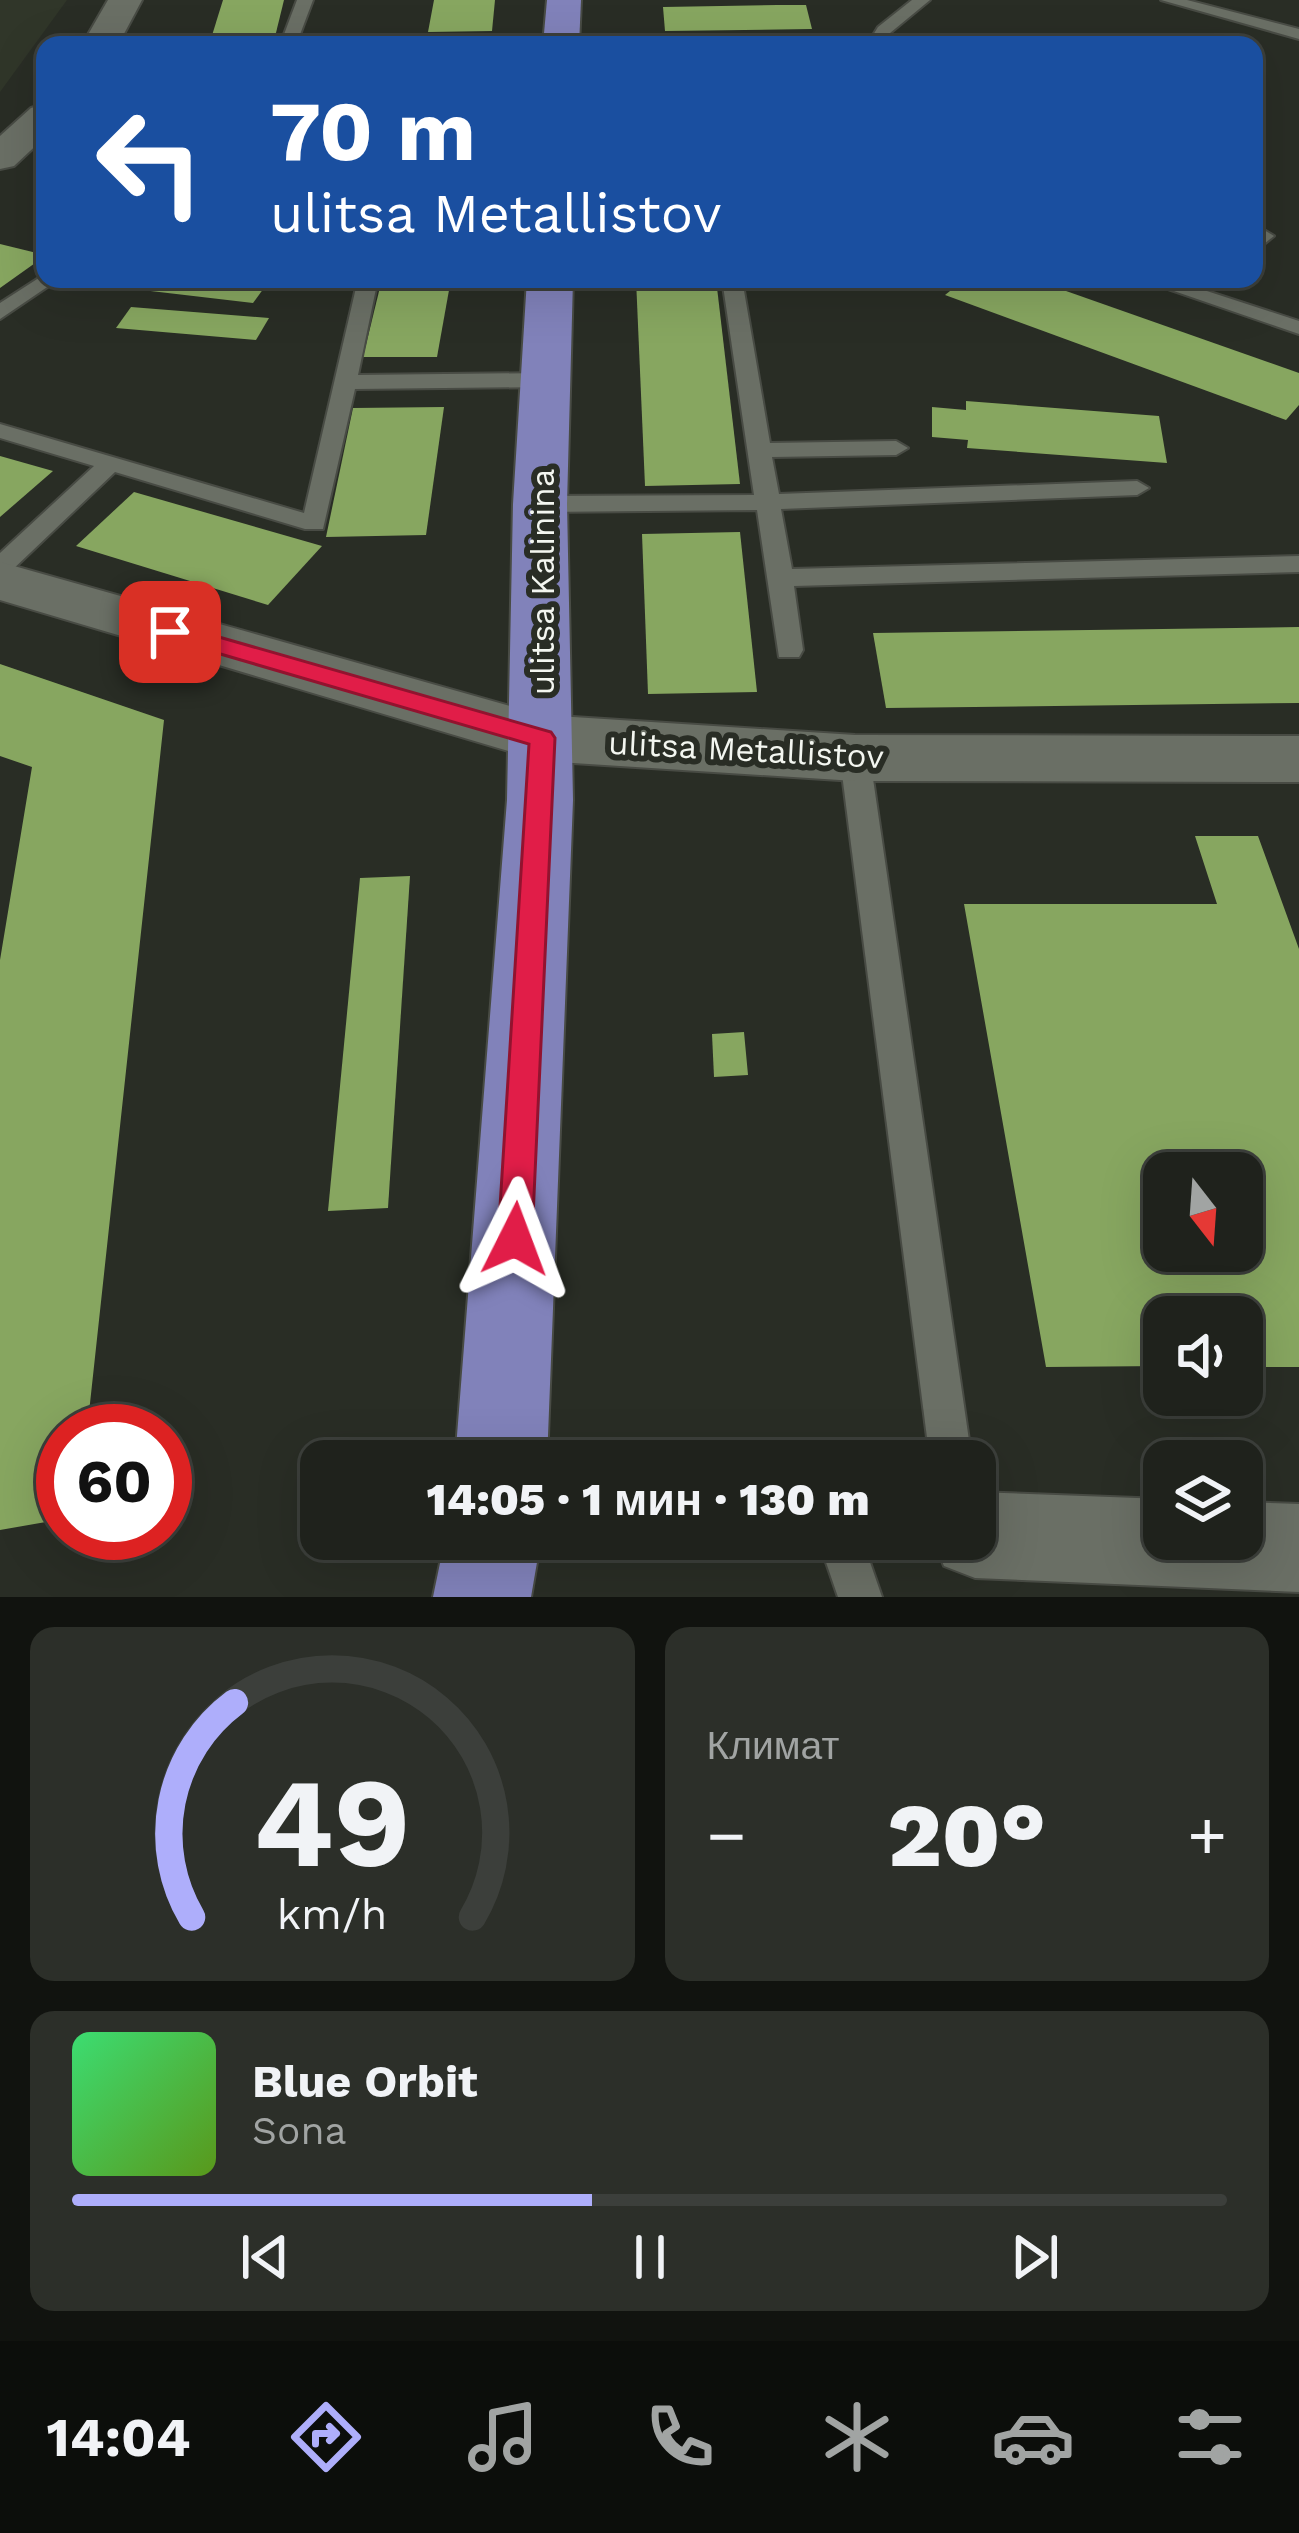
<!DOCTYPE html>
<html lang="ru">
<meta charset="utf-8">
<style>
body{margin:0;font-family:"Work Sans",sans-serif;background:#2c2f29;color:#f1f3f6;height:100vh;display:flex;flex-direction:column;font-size:45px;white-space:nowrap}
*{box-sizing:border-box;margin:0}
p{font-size:39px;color:#a1a4a3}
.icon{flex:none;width:66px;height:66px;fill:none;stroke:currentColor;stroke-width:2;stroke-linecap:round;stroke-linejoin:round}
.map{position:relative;height:1597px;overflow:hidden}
.panel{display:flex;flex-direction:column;gap:30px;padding:30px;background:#11130f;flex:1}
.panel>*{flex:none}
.hud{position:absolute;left:36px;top:36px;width:1227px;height:252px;border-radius:24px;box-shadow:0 12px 48px #0002,0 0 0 3px #3c3f3b;background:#1a4fa0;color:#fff;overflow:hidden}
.needle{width:78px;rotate:163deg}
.fabs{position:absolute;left:1143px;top:1152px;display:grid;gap:24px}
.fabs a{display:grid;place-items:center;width:120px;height:120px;border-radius:24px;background:#1f221c;box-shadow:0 12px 48px #0002,0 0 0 3px #3c3f3b;font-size:60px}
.speed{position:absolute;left:36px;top:1404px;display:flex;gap:24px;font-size:60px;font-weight:700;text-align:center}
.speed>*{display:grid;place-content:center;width:156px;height:156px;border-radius:50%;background:#1f221c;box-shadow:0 12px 48px #0002,0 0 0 3px #3c3f3b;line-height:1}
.speed .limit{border:18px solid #d22;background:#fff;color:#111}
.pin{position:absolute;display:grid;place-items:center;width:102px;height:102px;color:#fff;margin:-51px;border-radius:24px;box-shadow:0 6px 18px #0006}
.me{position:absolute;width:132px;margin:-66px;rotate:3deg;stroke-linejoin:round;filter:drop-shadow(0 0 9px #0008)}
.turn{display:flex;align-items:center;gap:42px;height:252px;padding:0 36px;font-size:54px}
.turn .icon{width:156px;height:156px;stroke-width:2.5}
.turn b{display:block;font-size:84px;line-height:102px}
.big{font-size:90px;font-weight:800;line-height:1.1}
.panel .widget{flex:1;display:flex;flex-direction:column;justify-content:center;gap:18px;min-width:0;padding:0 42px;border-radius:24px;background:#2c2f29}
.panel .dial{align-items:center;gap:0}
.dial svg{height:312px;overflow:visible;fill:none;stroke:#3c3f3b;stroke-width:7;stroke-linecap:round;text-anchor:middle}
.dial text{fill:#f1f3f6;stroke:none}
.song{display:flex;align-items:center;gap:36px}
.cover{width:144px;height:144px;border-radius:18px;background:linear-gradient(135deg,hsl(140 70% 55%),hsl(90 70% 35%))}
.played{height:12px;border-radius:6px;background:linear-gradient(90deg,#aeaefb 45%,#3c3f3b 45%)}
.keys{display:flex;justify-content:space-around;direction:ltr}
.heat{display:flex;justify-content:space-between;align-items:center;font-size:66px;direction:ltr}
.panel .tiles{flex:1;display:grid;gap:30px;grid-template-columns:1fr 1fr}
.widget:last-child{grid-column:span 2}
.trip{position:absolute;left:300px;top:1440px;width:696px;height:120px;border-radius:24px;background:#1f221c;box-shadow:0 12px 48px #0002,0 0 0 3px #3c3f3b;font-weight:800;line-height:120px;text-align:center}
.menu{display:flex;height:192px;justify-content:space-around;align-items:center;background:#0c0e0b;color:#a1a4a3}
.menu .icon{width:84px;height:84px}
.menu .active{color:#aeaefb}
.menu b{font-size:54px;color:#f1f3f6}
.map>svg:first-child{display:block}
.built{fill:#303629}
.building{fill:#87a660;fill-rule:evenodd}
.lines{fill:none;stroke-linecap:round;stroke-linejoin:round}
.lane-casing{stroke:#484b44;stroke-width:4}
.street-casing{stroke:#484b44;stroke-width:4}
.secondary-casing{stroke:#484b44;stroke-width:4}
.primary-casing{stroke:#484b44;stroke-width:4}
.lane{fill:#6a6f65;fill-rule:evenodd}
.street{fill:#6a6f65;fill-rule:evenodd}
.secondary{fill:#6a6f65;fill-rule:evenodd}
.primary{fill:#8182ba;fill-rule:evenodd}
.route{fill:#e11d48;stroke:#92132f;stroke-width:3}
.labels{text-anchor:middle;stroke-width:12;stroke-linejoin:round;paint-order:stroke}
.street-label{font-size:33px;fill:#f3f6f0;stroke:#292d25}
</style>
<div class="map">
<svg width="1299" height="1597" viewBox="0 0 1299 1597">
<rect width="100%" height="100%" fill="#292d25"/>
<path class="built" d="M0,0h67l-67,92z"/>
<g class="building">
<path d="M223,0h61l-11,45h-64z"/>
<path d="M434,0h61l-3,31 -64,1z"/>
<path d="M777,5h29l6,24 -147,2 -2,-24z"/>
<path d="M0,244l45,11v1l-45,32z"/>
<path d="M133,279h114l22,2 -16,22 -128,-15z"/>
<path d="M382,279h69l-14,78h-74z"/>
<path d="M636,279h80l24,205 -95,2z"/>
<path d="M965,279h67l267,94v32l-13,15 -341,-125z"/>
<path d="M131,307l138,11 -13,22 -140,-12z"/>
<path d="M966,401l193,15 8,47 -200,-15 1,-8 -36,-3v-30l34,3z"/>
<path d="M444,407l-18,128 -100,2 27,-129z"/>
<path d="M0,456l53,15 -53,46z"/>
<path d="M134,492l188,54 -54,59 -192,-59z"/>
<path d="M740,532l17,160 -109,2 -6,-160z"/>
<path d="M1299,627v76l-413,5 -13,-75z"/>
<path d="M0,664l164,56 -77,711h-24v88l-63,11v-570l32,-193 -32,-11z"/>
<path d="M1195,836h63l41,113v418h-57v-50h-78v49l-118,1 -82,-463h253zM1164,1173h78v78h-78z"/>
<path d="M410,876l-22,332 -60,3 32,-333z"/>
<path d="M744,1032l4,43 -34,2 -2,-43z"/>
</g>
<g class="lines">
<defs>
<g id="lane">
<path d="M297,0h16l-17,45h-16z"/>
<path d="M912,0h18l-40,33 -7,12h-16l11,-18z"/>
<path d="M1161,0h26l112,29v10z"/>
<path d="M1264,230l10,6 -20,16v-17z"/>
<path d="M45,274v5h14l-59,40v-16z"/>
<path d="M358,279h20l-20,96 187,-2 11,7 -11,7 -190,2 -32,140h-18l-190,-57 -106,101 -9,2v-22l94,-87 -94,-28v-14l304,89z"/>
<path d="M722,279h20l28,164 126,-2 12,7 -12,7 -124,2 7,37 358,-13 12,7 -12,7 -356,14 11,60 507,-13v16l-505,14 9,64 -4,7h-20l-22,-147 -217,2 -12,-8 12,-8 214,-1z"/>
<path d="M1139,279h31l129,42v13z"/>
<path d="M855,747l15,11 102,703h-42l-90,-703z"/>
<path d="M818,1539h44l20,58h-44z"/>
</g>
<path id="street" d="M975,1492l189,7v40h78v-37l57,2v88l-324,-14 -31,-12 -11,-27h42z"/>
<g id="secondary">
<path d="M108,0h34l-24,45h-36z"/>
<path d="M45,104v33l-31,29 -14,3v-33l31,-28z"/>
<path d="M0,562l542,153 313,20 444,1v46l-444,-1 -313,-20 -542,-161z"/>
</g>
<g id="primary">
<path d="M547,0h34l-2,45h-36z"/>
<path d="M527,279h46l-6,225 6,296 -26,661h-92l52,-661 6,-296z"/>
<path d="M445,1539h96l-10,58h-98z"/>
</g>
</defs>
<use href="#lane" class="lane-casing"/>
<use href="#street" class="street-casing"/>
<use href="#secondary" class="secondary-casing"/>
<use href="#primary" class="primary-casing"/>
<use href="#lane" class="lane"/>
<use href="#street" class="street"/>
<use href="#secondary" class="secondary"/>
<use href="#primary" class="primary"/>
</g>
<path class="route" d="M170,623l381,109 4,6 -23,501 -5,11 -12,5 -12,-5 -5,-11 31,-495 -367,-107v-11z"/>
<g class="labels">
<g class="street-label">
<text transform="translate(542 582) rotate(-90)" y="12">ulitsa Kalinina</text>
<text transform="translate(746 749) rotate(3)" y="12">ulitsa Metallistov</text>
</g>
</g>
</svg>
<div class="fabs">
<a><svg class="needle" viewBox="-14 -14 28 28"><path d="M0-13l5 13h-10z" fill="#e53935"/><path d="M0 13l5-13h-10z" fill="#a1a4a3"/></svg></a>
<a><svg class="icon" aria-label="sound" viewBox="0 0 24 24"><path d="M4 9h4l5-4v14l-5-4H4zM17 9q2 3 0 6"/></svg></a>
<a><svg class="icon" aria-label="layers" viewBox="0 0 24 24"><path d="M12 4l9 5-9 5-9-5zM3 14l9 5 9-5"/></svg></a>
</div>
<div class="speed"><div class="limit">60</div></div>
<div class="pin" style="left:170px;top:632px;background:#d93025"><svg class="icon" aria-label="arrive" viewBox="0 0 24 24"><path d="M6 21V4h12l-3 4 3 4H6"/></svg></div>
<svg class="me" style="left:515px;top:1239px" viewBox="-20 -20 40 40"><path d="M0-17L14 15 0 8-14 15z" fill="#e11d48" stroke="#fff" stroke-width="4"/></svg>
<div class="trip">14:05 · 1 мин · 130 m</div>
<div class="hud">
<div class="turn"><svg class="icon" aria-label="left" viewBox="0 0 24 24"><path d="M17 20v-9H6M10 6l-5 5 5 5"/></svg><div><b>70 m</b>ulitsa Metallistov</div></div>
</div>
</div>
<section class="panel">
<div class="tiles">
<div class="widget dial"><svg viewBox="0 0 100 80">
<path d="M14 69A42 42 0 1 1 86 69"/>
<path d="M14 69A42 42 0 0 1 25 14" stroke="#aeaefb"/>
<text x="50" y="56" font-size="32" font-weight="700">49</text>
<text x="50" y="72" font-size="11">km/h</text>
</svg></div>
<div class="widget"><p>Климат</p>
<div class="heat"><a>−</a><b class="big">20°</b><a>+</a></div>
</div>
<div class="widget">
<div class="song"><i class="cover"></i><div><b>Blue Orbit</b><p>Sona</p></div></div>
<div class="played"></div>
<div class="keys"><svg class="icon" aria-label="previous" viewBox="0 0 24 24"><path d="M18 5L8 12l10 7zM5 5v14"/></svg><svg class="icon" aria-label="pause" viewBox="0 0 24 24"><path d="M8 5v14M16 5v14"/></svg><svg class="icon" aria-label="next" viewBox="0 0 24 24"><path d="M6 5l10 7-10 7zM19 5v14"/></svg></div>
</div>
</div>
</section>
<nav class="menu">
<b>14:04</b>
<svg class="icon active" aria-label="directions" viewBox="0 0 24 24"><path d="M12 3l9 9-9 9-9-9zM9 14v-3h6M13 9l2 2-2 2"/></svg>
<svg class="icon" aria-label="music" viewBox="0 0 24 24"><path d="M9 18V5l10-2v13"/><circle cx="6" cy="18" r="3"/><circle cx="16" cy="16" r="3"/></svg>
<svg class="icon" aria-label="phone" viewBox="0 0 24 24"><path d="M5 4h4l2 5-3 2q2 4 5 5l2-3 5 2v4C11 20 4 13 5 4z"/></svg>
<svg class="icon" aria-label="climate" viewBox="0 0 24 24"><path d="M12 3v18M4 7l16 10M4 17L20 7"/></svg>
<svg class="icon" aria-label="car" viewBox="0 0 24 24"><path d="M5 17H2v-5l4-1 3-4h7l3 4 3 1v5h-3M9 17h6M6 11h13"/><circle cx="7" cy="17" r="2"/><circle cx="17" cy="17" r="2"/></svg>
<svg class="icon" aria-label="filters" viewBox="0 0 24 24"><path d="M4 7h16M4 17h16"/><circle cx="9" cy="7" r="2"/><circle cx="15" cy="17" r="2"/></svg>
</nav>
